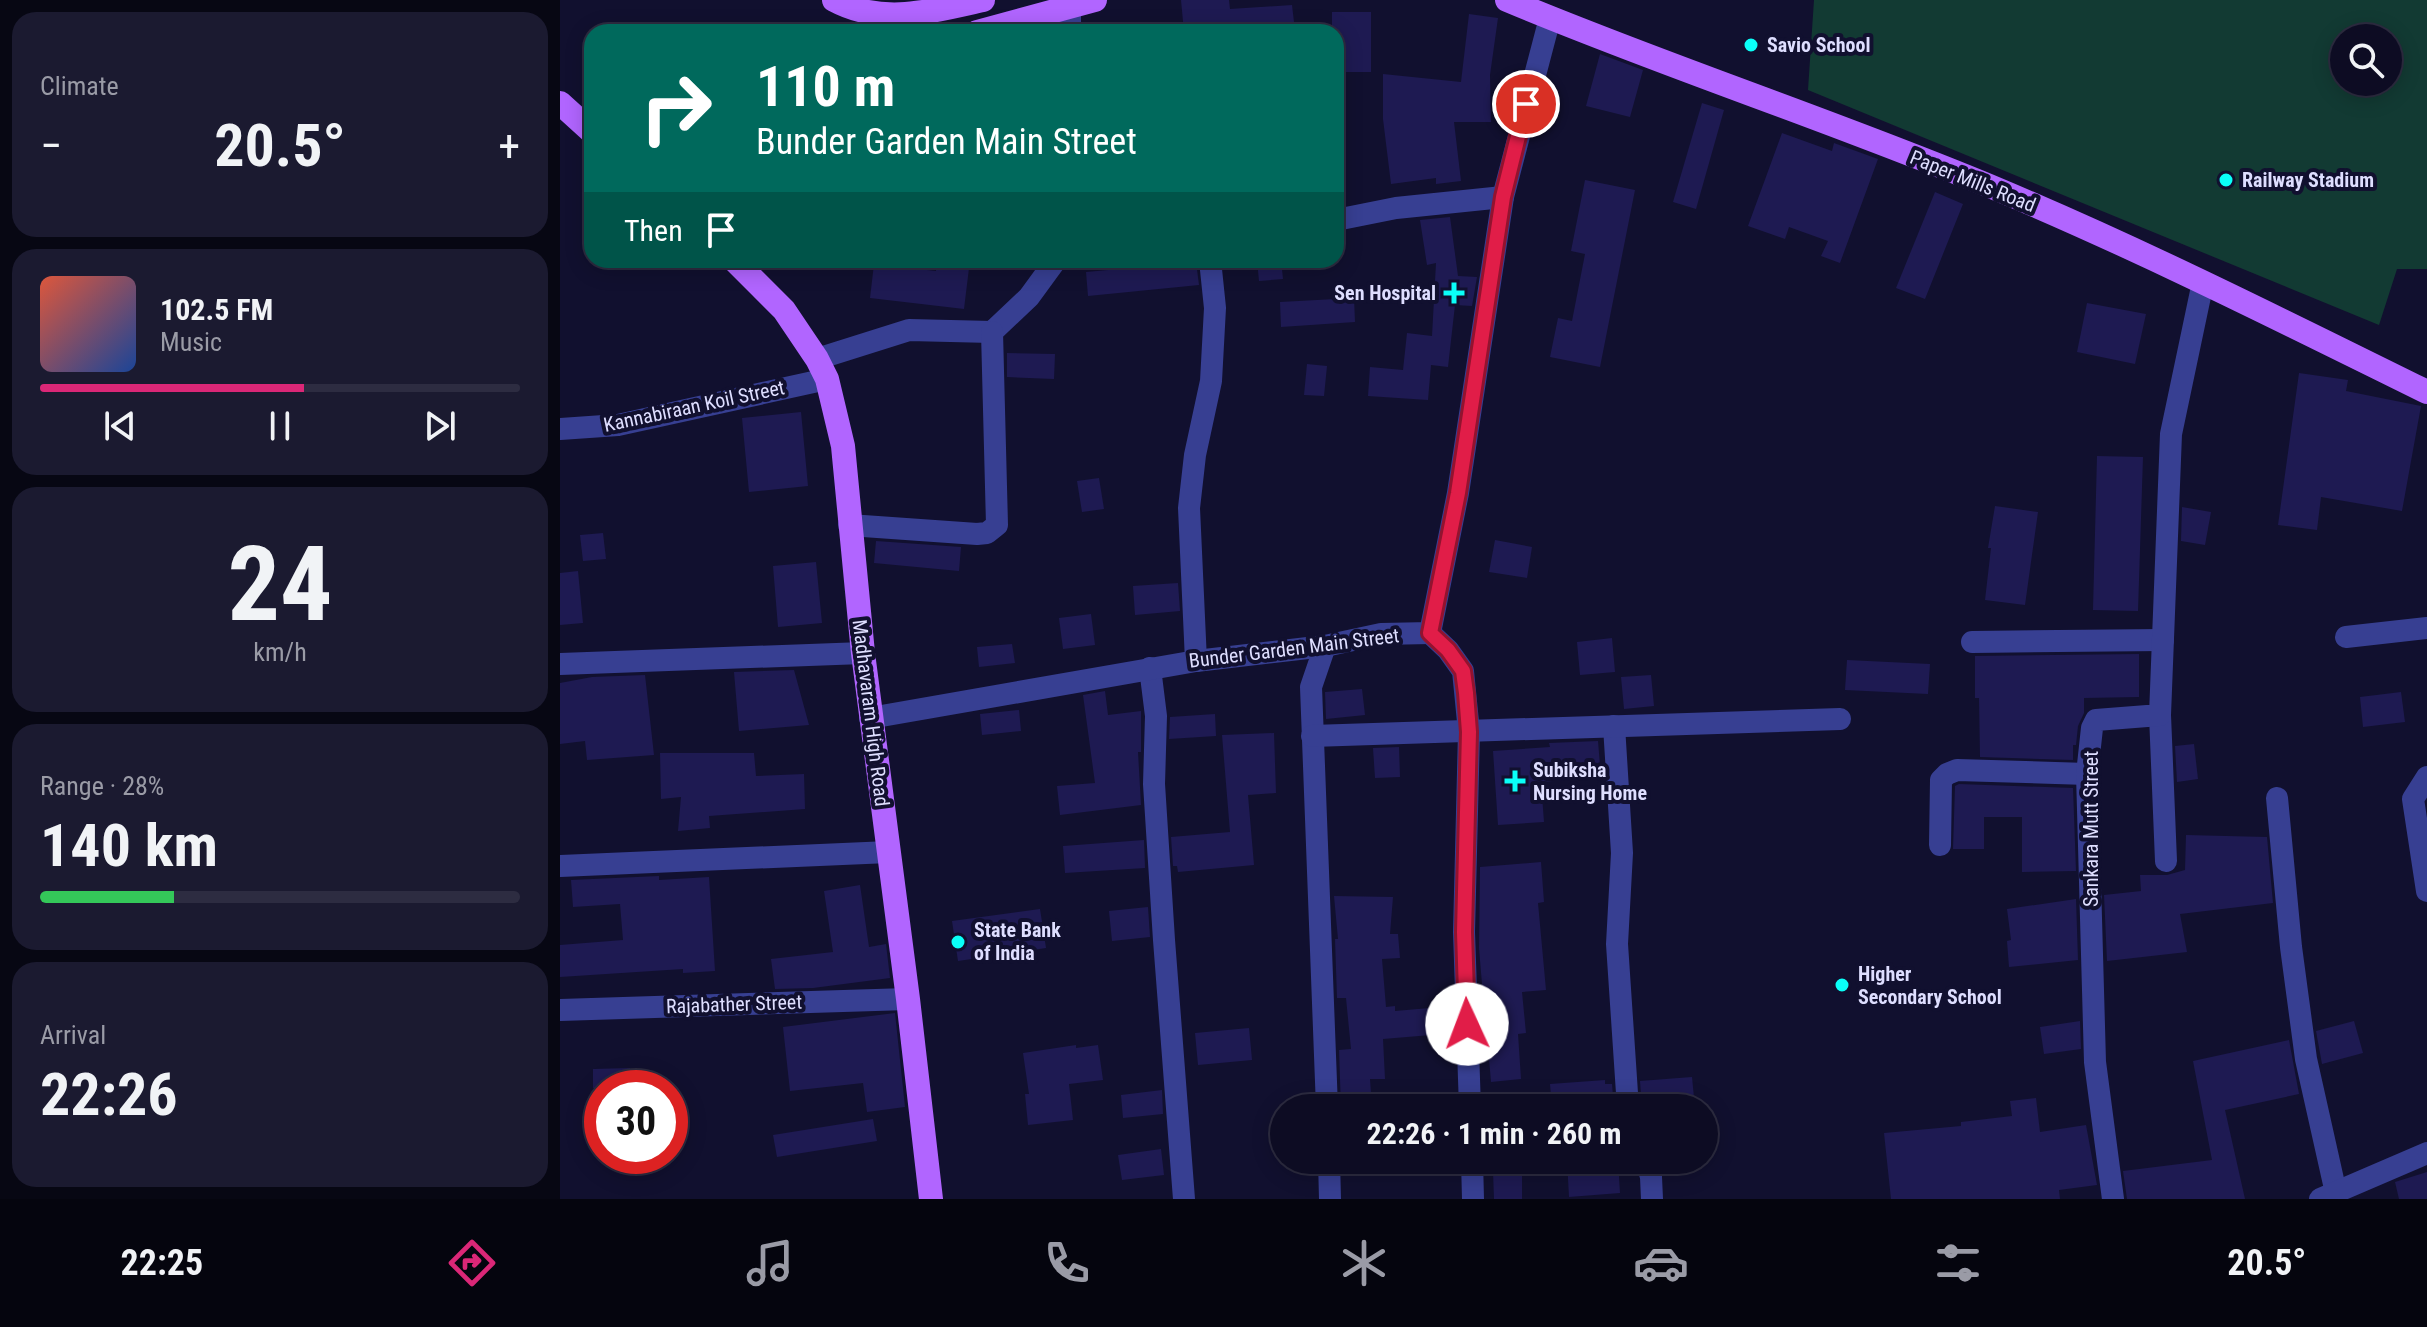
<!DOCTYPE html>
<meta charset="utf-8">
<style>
body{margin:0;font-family:"Roboto Condensed",sans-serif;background:#1b1a30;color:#f1f3f6;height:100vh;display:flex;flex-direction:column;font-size:30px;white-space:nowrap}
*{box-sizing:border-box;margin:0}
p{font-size:26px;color:#9a9ba6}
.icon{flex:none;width:44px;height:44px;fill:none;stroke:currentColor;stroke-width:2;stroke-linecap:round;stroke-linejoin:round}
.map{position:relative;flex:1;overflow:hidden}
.details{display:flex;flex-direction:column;gap:12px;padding:12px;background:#070713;width:560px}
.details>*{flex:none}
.top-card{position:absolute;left:24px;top:24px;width:760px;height:244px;border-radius:24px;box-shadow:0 4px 20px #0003,0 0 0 2px #2d2c41;background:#00695c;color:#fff;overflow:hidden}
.controls{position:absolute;left:1770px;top:24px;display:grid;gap:16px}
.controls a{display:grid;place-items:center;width:72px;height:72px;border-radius:50%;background:#0d0c23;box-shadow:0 4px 20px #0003,0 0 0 2px #2d2c41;font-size:40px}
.speed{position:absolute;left:24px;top:1070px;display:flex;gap:16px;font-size:40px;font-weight:700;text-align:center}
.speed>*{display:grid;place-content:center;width:104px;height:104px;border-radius:50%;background:#0d0c23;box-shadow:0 4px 20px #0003,0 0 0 2px #2d2c41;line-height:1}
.speed .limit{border:12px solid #d22;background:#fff;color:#111}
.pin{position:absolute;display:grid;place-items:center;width:68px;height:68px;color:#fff;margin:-34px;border:4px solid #fff;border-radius:50%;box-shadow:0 2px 8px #0007}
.me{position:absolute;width:88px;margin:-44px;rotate:358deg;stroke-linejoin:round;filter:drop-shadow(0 0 6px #0008)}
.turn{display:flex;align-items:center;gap:28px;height:168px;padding:0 40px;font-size:36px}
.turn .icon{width:104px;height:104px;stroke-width:2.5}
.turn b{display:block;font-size:56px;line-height:68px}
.then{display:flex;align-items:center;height:76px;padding:0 40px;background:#0003;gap:16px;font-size:30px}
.big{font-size:60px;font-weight:700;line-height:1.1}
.details .card{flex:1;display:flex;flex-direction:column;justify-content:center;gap:12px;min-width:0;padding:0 28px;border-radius:24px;background:#1b1a30}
.details .dial{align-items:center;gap:0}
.dial b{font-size:104px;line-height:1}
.song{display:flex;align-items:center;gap:24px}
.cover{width:96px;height:96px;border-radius:12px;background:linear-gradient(135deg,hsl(10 70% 55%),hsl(220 70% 35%))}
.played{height:8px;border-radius:4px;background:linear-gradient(90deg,#db2777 55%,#2d2c41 55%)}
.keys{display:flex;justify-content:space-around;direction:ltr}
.heat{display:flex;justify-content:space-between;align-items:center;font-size:44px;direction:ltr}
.charge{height:12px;border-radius:6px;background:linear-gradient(90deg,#34c759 28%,#2d2c41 0)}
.trip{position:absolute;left:710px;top:1094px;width:448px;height:80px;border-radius:40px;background:#0d0c23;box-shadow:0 4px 20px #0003,0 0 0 2px #2d2c41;font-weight:700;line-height:80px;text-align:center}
.dock{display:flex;height:128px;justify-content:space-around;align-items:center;background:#05050e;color:#9a9ba6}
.dock .icon{width:56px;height:56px}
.dock .selected{color:#db2777}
.dock b{font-size:36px;color:#f1f3f6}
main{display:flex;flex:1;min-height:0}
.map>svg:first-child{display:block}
.green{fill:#123a33;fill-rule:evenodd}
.building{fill:#1e1a52}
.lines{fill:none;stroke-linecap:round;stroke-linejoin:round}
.minor{stroke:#373f92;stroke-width:22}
.major{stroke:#b165ff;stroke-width:24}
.route-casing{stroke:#92132f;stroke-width:20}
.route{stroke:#e11d48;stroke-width:14}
.poi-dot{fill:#0afff8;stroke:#11102f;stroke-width:3}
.labels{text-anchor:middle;stroke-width:8;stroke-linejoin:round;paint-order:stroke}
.poi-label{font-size:20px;font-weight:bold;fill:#dedeff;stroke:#11102f;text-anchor:start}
.street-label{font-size:20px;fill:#dedeff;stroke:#11102f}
</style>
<main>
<section class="details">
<div class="card"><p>Climate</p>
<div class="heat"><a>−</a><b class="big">20.5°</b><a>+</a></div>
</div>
<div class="card">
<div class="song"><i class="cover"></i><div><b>102.5 FM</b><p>Music</p></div></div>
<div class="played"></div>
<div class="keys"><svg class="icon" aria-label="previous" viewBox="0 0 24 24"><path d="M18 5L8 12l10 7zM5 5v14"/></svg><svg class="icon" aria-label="pause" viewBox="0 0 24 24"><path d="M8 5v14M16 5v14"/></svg><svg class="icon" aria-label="next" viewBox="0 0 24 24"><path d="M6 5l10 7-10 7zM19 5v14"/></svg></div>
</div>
<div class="card dial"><b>24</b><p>km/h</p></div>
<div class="card"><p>Range · 28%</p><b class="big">140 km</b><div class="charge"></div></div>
<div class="card"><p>Arrival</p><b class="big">22:26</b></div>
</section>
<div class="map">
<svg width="1867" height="1199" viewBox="0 0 1867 1199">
<rect width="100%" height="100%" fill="#11102f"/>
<path class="green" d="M1254,0h613v269h-30l-18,56 -571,-235zM1784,38h44v44h-44z"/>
<g class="building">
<path d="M621,0h48l1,9 62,-4 2,17h-8l1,10h-25l-1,-7 -77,7z"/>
<path d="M772,12h39v60h-35v-40h-4z"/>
<path d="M909,14l29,4 -8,57 1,47h-37l7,59 -25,3v-6l-45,6 -8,-65v-45l78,8z"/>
<path d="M1040,54l43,16 -13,47 -44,-11z"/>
<path d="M1142,103l22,7 -28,99 -23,-7z"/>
<path d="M1222,133l50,18 2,-8 44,16 -38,104 -19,-7 7,-15 -39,-14 -4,12 -37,-13z"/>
<path d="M1025,180l50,10 -35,177 -50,-10 8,-39 14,3 13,-67 -14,-3z"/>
<path d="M1375,192l28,12 -38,95 -29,-11z"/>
<path d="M890,217l8,59 19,1 -5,29 -17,-1 -7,62 -17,-2 -3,35 -60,-4 2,-29 33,3 4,-37 25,3 4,-73 -9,2 -7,-45z"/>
<path d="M376,260h34l-6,49 -94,-11 4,-34 62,7z"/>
<path d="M697,260h24l2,19 -24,2z"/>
<path d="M636,262l3,23 -111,11 -2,-24z"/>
<path d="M794,298l1,24 -74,5 -1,-25z"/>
<path d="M1527,303l59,11 -11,50 -58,-12z"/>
<path d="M447,353l48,1 -1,25 -47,-2z"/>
<path d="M747,364l20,2 -3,30 -20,-1z"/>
<path d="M1739,373l49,7 -2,11 75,15 -19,105 -81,-14 -4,33 -39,-5z"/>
<path d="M241,412l7,74 -59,6 -7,-74z"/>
<path d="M1537,456l46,1 -5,154 -45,-1z"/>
<path d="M539,478l5,31 -22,3 -5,-31z"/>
<path d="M1435,506l43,6 -13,93 -40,-5 6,-52h-3z"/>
<path d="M1622,507l29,5 -6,33 -24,-4z"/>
<path d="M43,533l3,26 -23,2 -3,-26z"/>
<path d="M935,540l37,7 -5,31 -38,-6z"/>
<path d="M316,541l85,6 -2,24 -85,-8z"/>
<path d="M256,562l6,61 -44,4 -5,-61z"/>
<path d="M18,571l5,52 -23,2v-52z"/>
<path d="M618,583l2,28 -45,4 -2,-29z"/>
<path d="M531,614l4,31 -32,4 -4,-31z"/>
<path d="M1052,638l3,34 -35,3 -3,-33z"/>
<path d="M452,644l3,19 -36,4 -2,-20z"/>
<path d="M1579,654v43l-55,1v15l-6,13 -2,19h-3v15l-93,-3 -1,-59h-4v-42z"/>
<path d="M1287,660l83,4 -2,30 -83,-4z"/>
<path d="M234,670l15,55 -70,6 -5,-59z"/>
<path d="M85,675l9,80 -67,5 -2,-19 -25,3v-61l32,-6z"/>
<path d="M1091,675l3,31 -30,3 -3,-32z"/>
<path d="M802,689l3,26 -39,4 -1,-27z"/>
<path d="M545,691l3,24 33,-4v41h-3l3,53 -81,10 -3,-29 38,-3 -12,-88z"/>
<path d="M1841,692l4,30 -42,5 -3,-30z"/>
<path d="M459,710l2,21 -39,4 -2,-21z"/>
<path d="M655,714l1,22 -47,3 1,-22z"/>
<path d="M714,733l2,60 -28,2 6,70 -76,7 -1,-6h-4l-2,-29 59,-5 -8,-97z"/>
<path d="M1038,741l3,36 -60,5 3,40 -46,3 -5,-74 57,-4 -1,-4z"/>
<path d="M1634,744l4,35 -21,3 -2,-36z"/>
<path d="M839,747l1,30 -25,1 -2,-30z"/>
<path d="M100,753h94l2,23 48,-2 1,35 -96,7 1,12 -32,3 3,-34 -20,2z"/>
<path d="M1399,784l114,4 3,83 -54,1v-55h-38v32h-31l2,-63z"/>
<path d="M1626,835l81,2 6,66 -93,11 7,38 -80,9 -3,-66 37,-4 -1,-16h27l18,-5z"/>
<path d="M584,840l1,28 -80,5 -2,-27z"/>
<path d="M981,862l3,40 -6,1 8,87 -24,2 4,41 -8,1 3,45 -30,3 -3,-36 6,-1 -5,-50 -6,1 -4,-48 1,-81z"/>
<path d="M99,876v4l50,-3 6,94 -32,2v-4l-123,8v-32l63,-5 -3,-36 -47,3 -2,-27z"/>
<path d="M300,885l9,62 17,-3 4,34 -77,10 -38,1 -4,-30 62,-7 -9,-61z"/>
<path d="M774,896l59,1 -3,37h8l2,24 -18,1 4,48 9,-1v5l46,-4 2,27 -60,5 2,40h-15l2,29h-31l-2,-58 12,-1 -5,-51h-9l-2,-59h3z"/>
<path d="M1516,899l2,61 -69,7 -2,-26 4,-1 -4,-31z"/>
<path d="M588,907l2,30 -38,4 -3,-30z"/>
<path d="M480,909l6,39 -88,13 -6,-40z"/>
<path d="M335,1013l10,94 -38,5 -4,-29 -73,8 -7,-64z"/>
<path d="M1520,1021l1,28 -37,5 -4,-27z"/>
<path d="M1794,1021l9,32 -41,11 -6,-33z"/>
<path d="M689,1028l3,32 -54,5 -3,-32z"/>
<path d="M1729,1040l10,54 -74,16 20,89h-118l-4,-28 89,-11 -19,-99z"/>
<path d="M516,1045v3l22,-3 5,35 -34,4 4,36 -45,5 -3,-31h4l-6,-41z"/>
<path d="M70,1068v20h-37v-19z"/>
<path d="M1132,1077l3,31h-53l-2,-27z"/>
<path d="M1045,1080v4h7l2,24h-62l-2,-24z"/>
<path d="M602,1090l1,24 -40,4 -2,-23z"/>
<path d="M1476,1098l4,34 46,-7 11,60 -38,5 1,9h-169l-7,-66 77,-7v-4l51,-6 -2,-15z"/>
<path d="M313,1119l4,22 -100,16 -4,-22z"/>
<path d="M601,1149l3,26 -42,5 -4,-25z"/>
<path d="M1007,1160h51l2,33 -51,4z"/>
<path d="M962,1170v29h-28l-1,-28z"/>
<path d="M1867,1172v27h-28l-4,-17z"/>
</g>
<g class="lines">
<g class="minor">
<path d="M510,8v24"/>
<path d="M776,220l60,-12 107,-11"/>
<path d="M257,359l92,-29 83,2 37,-35 27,-37"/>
<path d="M0,429l58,-4 209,-46"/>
<path d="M289,525l128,9 10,-1 10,-8 -5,-193"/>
<path d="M870,633l18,17 15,21 6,61 -5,200 6,176"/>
<path d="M1786,637l81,-9"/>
<path d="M1412,642l191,-2"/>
<path d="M765,646l-14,41 16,421"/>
<path d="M636,661l-7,-153 6,-53 16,-74 4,-73 -5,-48"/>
<path d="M0,664l303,-11"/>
<path d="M590,668l6,48 -2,68 10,156 20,259"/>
<path d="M1600,715l6,146"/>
<path d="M310,718l326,-57 129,-15 56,-12 49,-1 28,-140 45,-296 47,-179"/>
<path d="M1054,726l8,127 -5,91 11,164"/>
<path d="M752,736l528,-17"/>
<path d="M1867,777l-14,22 14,92"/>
<path d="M1717,798l14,149 15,112 30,134"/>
<path d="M1380,845l1,-65 6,-6 10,-4 130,4"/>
<path d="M0,866l329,-14"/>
<path d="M0,1010l348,-11"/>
<path d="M769,1160l1,39"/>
<path d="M912,1160l1,39"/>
<path d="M1086,1160l5,17 1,22"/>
<path d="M1553,1199l-18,-137 -8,-288 5,-46 4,-8 64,-5 11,-281 32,-152"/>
<path d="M1760,1199l107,-46"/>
</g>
<g class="major">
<path d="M274,0c48,26 98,11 149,0"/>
<path d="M947,0c162,68 330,122 492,190 145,61 286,132 428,202"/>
<path d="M417,32l118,-32"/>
<path d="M0,103l32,29"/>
<path d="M174,260l50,50 33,49 10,20 16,67 20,207 45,346 23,200"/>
</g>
</g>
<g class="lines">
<defs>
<path id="route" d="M907,1024l-3,-92 5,-200 -3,-39 -3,-22 -15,-21 -18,-17 28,-140 45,-296 23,-93"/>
</defs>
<use href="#route" class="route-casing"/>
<use href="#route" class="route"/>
</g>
<g class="poi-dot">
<circle cx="1191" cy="45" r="8"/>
<circle cx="1666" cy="180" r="8"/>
<path d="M890 281h8v8h8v8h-8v8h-8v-8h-8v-8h8z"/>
<path d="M951 769h8v8h8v8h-8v8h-8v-8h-8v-8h8z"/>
<circle cx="398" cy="942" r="8"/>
<circle cx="1282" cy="985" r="8"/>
</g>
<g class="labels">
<g class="poi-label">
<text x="1207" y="52">Savio School</text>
<text x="1682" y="187">Railway Stadium</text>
<text x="876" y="300" text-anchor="end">Sen Hospital</text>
<text x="973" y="777">Subiksha<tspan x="973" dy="23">Nursing Home</tspan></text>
<text x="414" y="937">State Bank<tspan x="414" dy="23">of India</tspan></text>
<text x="1298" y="981">Higher<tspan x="1298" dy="23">Secondary School</tspan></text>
</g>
<g class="street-label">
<text transform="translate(1413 181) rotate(22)" y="7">Paper Mills Road</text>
<text transform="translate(134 406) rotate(-12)" y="7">Kannabiraan Koil Street</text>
<text transform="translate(734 648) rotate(-7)" y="7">Bunder Garden Main Street</text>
<text transform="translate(311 713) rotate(83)" y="7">Madhavaram High Road</text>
<text transform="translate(1531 829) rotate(-90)" y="7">Sankara Mutt Street</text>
<text transform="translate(174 1004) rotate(-2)" y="7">Rajabather Street</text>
</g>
</g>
</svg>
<div class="controls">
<a><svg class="icon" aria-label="search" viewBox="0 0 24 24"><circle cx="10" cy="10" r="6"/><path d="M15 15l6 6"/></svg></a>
</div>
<div class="speed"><div class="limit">30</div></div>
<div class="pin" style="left:966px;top:104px;background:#d93025"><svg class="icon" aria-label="arrive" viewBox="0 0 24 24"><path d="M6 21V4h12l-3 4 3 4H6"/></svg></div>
<svg class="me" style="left:907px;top:1024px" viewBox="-20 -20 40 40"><circle r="19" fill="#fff"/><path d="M0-13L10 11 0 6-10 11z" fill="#e11d48"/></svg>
<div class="trip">22:26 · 1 min · 260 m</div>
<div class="top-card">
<div class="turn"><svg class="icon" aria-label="right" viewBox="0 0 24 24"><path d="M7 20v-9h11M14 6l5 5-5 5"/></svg><div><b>110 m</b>Bunder Garden Main Street</div></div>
<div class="then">Then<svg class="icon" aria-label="arrive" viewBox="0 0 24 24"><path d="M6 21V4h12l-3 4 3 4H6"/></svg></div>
</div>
</div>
</main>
<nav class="dock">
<b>22:25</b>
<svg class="icon selected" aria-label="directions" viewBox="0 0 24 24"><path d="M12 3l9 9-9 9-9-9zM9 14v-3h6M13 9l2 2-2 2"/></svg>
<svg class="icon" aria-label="music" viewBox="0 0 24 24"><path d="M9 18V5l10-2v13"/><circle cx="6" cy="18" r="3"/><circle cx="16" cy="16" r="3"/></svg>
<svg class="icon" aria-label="phone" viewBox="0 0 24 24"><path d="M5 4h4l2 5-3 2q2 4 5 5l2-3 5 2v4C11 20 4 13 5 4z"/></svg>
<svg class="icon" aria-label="climate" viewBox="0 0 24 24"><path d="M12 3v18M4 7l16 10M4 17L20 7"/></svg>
<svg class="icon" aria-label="car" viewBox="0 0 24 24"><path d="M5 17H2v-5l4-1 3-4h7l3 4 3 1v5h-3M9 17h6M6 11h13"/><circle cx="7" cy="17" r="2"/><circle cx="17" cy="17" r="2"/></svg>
<svg class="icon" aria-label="filters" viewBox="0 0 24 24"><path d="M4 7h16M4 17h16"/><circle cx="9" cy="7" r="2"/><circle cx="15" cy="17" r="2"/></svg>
<b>20.5°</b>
</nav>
